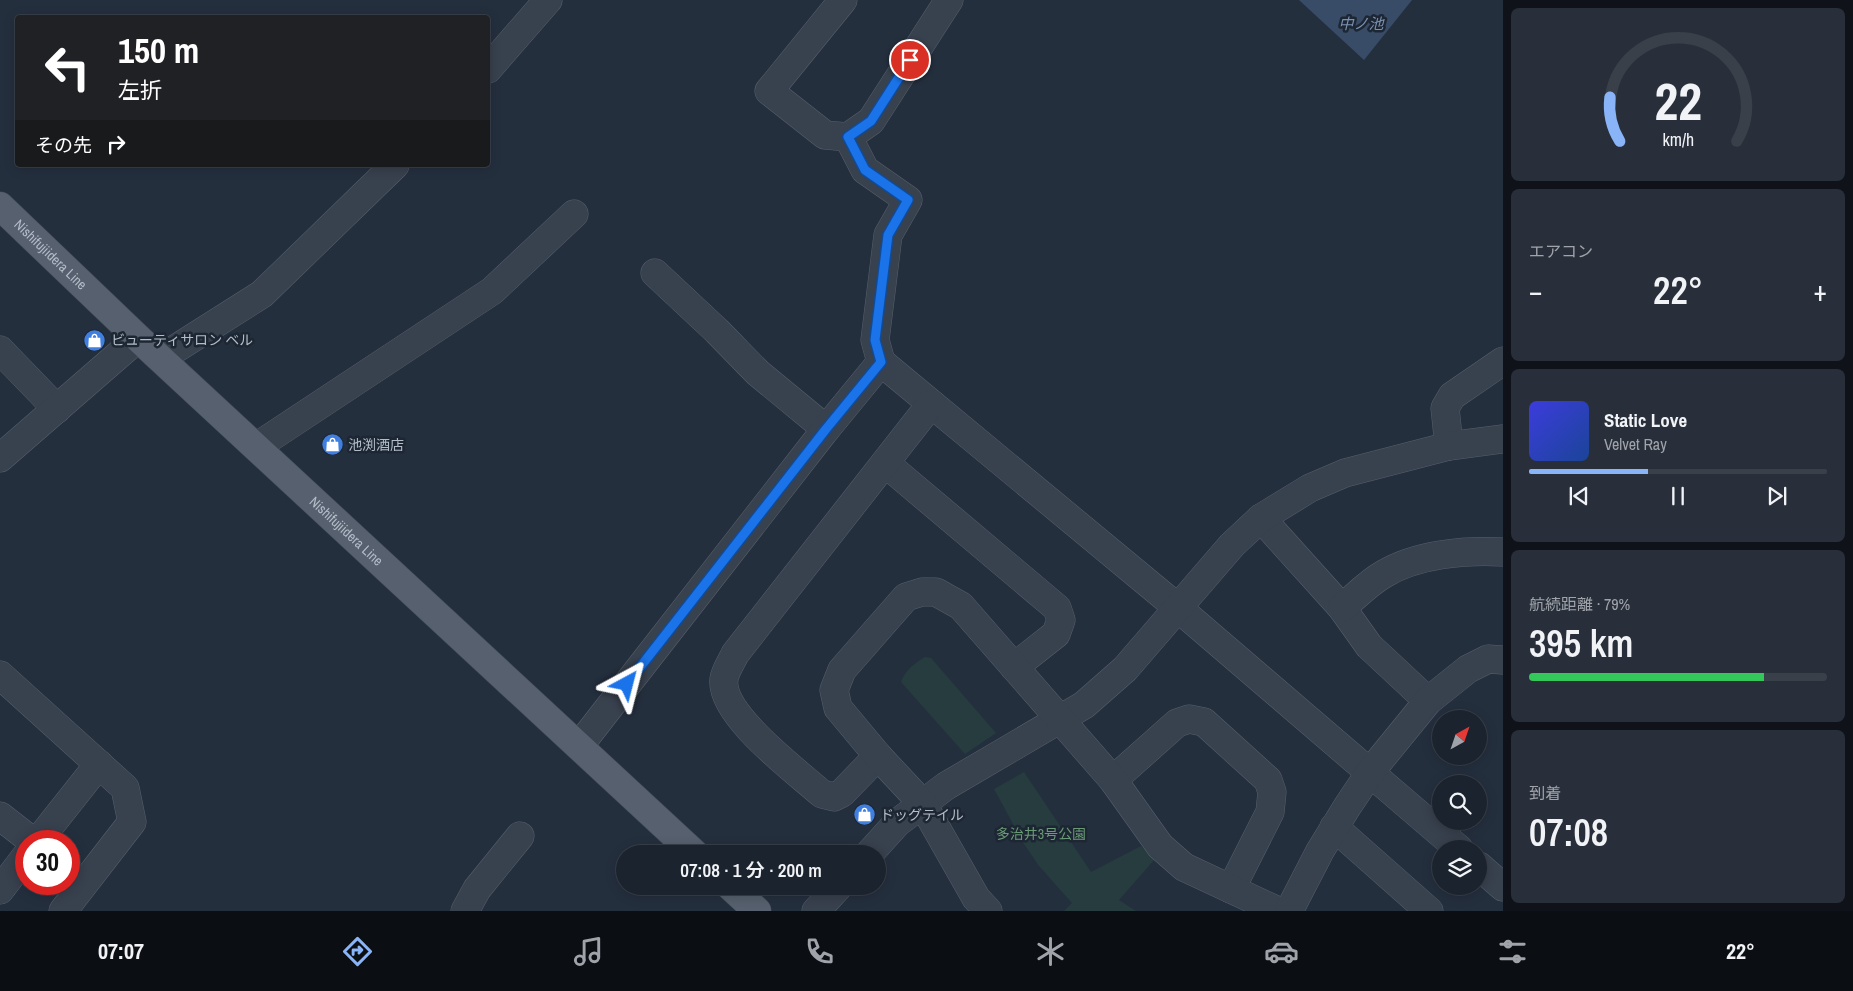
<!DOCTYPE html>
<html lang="ja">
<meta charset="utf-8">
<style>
body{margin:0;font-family:"Archivo Narrow","Noto Sans JP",sans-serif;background:#282f3a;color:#f1f3f6;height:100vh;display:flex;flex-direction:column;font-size:19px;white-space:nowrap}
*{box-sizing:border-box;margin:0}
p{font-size:16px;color:#a0a4aa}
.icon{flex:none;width:28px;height:28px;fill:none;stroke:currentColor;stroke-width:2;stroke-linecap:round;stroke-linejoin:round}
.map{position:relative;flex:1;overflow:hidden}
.side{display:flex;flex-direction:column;gap:8px;padding:8px;background:#0f1319;width:350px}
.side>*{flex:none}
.guide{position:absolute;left:15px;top:15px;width:475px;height:152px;border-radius:5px;box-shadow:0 2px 12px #0003,0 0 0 1px #39404a;background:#202124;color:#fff;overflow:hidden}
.needle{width:32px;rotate:40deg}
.buttons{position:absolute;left:1432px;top:710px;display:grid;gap:10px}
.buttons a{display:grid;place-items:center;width:55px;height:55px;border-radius:50%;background:#1b232e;box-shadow:0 2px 12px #0003,0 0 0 1px #39404a;font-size:25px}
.speed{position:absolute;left:15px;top:830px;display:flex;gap:10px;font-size:25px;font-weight:700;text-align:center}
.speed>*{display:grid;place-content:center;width:65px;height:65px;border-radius:50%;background:#1b232e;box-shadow:0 2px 12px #0003,0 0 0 1px #39404a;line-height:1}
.speed .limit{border:8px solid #d22;background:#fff;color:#111}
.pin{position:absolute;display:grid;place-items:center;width:42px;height:42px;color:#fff;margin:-21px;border:2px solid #fff;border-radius:50%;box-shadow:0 1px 5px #0007}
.me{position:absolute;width:55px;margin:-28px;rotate:38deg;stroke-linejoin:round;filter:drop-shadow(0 0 4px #0008)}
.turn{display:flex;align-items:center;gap:18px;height:105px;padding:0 20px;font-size:22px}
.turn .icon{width:65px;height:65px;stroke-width:2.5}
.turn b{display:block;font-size:35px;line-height:42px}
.then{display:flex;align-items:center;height:48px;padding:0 20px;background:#0003;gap:10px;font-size:19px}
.big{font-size:38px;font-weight:600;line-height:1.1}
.side .card{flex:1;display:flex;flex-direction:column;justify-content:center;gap:8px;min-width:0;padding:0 18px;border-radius:8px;background:#282f3a}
.side .dial{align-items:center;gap:0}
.dial svg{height:130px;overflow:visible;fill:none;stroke:#39404a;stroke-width:7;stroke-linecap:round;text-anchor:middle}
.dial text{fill:#f1f3f6;stroke:none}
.song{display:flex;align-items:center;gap:15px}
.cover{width:60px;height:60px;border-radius:8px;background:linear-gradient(135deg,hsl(240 70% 55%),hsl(220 70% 35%))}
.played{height:5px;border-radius:2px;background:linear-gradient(90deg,#8ab4f8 40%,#39404a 40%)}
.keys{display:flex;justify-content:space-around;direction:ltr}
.heat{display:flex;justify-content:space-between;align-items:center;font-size:28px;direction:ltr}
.charge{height:8px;border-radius:4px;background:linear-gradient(90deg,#34c759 79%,#39404a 0)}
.trip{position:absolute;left:616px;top:845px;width:270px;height:50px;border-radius:25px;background:#1b232e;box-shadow:0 2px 12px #0003,0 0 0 1px #39404a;font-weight:600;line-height:50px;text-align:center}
.menu{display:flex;height:80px;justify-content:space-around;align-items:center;background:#0b0e12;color:#a0a4aa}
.menu .icon{width:35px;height:35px}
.menu .on{color:#8ab4f8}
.menu b{font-size:22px;color:#f1f3f6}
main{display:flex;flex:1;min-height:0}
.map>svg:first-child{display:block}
.green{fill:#263c3f}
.water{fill:#394c67}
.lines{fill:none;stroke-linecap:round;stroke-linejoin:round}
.minor-casing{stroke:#565f6c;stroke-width:29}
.major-casing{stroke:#414a57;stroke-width:29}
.minor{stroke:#38414e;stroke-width:28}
.major{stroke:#56606e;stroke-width:28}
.route-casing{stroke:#114b97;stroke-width:12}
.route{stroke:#1a73e8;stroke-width:9}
.labels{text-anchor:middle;stroke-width:5;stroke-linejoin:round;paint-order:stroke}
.street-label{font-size:14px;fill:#b4bcc9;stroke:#1d2633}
.poi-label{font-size:14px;fill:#b4bcc9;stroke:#1d2633;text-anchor:start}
.park-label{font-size:14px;fill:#6b9a76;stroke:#1d2633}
.water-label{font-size:15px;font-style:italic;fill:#7c92b1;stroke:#1d2633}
</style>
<main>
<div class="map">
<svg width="1503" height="911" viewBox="0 0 1503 911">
<rect width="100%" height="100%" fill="#242f3e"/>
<g class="green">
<path d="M925,657l6,1 65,75 -31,21 -64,-72c4,-12 14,-19 24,-25z"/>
<path d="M1024,772l67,100 50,-26 14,13 -36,41 17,11h-72l8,-8 -33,-37 -15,-22 -30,-55z"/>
</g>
<path class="water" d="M1299,0h113l-48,60z"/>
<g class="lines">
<defs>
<g id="minor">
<path d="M843,0l-74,91 56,44 23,2"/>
<path d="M488,69l60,-69"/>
<path d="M655,273l62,58 41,42 68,56"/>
<path d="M0,350l57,59"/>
<path d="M161,358l101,-64 133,-129"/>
<path d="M881,362l-6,-22 13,-105 20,-35 -43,-30 -17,-33 23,-16 78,-121"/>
<path d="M1449,446l-4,-38 7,-12 51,-35"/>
<path d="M256,447l236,-156 82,-77"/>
<path d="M0,458l138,-120"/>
<path d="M885,463l172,145 4,12 -5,14 -42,33"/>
<path d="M1261,518l81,90 27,38 59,55"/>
<path d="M1342,608c13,-11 26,-25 42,-34 33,-20 81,-24 119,-22"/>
<path d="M0,675l125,113 7,34 -69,89"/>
<path d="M579,746l247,-317 55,-67 297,246 281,241"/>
<path d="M878,756l-36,37 -8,4 -12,-3c-26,-23 -103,-80 -98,-115 1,-8 8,-18 11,-25l196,-250"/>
<path d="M1113,780l64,-57 12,-4 15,3 64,58 4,12 -2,20 -39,77"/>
<path d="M0,816l32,25"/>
<path d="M1334,827l95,84"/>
<path d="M38,841l61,-77"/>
<path d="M869,854l28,-31 49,-37 138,-81 41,-36 107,-124 29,-27 49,-30 35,-15 104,-27 54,-7"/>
<path d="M1479,866l24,21"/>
<path d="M0,890l26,-34"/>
<path d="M465,911l12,-22 43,-53"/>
<path d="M816,911l23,-25"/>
<path d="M988,911l-12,-13 -54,-95 -44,-47 -40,-48 -4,-18 8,-20 64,-73 16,-5h14l25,14 152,174 47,66 24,21 94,44"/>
<path d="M1289,911l31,-60 27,-44 24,-36 57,-70 40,-32 20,-10 15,1"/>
</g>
<g id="major">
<path id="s1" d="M0,206l138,132 557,516"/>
<path d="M730,886l27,25"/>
</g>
</defs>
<use href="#minor" class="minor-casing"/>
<use href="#major" class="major-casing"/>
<use href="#minor" class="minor"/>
<use href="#major" class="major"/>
</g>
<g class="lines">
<defs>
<path id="route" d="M627,684l199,-255 55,-67 -6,-22 13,-105 20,-35 -43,-30 -17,-33 23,-16 39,-61"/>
</defs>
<use href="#route" class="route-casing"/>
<use href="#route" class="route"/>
</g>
<defs>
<symbol id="shop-disc" viewBox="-11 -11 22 22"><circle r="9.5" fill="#3f7fe0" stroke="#1d2633"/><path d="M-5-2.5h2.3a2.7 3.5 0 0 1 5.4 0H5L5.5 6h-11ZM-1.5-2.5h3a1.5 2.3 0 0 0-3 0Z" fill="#fff"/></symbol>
</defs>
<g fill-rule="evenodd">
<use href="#shop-disc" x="82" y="328" width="25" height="25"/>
<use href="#shop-disc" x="320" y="432" width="25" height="25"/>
<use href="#shop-disc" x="852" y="802" width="25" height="25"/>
</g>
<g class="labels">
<g class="street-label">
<text dy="5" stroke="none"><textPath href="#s1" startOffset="70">Nishifujiidera Line</textPath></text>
<text dy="5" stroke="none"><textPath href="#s1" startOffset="475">Nishifujiidera Line</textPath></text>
</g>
<g class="poi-label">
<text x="111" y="345">ビューティサロン ベル</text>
<text x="348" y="450">池渕酒店</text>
<text x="880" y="820">ドッグテイル</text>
</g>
<g class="park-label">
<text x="1041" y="839">多治井3号公園</text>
</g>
<g class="water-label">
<text x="1361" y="29">中ノ池</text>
</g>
</g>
</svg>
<div class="buttons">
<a><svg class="needle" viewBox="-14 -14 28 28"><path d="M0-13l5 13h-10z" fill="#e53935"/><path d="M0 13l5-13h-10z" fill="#a0a4aa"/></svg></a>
<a><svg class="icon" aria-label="search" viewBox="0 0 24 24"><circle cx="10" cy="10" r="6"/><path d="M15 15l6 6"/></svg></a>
<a><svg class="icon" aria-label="layers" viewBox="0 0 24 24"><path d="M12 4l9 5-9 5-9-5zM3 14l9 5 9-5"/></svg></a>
</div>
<div class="speed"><div class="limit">30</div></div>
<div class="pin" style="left:910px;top:60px;background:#d93025"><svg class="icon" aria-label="arrive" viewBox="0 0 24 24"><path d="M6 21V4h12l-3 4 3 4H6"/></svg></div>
<svg class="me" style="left:627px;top:684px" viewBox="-20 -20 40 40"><path d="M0-17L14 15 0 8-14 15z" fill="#1a73e8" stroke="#fff" stroke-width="4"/></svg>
<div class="trip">07:08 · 1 分 · 200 m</div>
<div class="guide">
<div class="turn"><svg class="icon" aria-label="left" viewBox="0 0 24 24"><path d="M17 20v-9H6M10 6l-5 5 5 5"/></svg><div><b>150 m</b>左折</div></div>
<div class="then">その先<svg class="icon" aria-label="right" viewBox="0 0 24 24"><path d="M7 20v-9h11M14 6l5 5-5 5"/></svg></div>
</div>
</div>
<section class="side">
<div class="card dial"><svg viewBox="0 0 100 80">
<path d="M14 69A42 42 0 1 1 86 69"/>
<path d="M14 69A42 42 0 0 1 8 42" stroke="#8ab4f8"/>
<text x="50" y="56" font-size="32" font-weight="700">22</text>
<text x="50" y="72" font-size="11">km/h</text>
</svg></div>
<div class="card"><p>エアコン</p>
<div class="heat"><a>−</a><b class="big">22°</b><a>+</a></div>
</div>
<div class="card">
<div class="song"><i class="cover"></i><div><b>Static Love</b><p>Velvet Ray</p></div></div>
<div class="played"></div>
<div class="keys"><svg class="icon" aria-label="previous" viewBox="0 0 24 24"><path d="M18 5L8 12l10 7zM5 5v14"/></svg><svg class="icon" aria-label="pause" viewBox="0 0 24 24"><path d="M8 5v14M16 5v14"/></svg><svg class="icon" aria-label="next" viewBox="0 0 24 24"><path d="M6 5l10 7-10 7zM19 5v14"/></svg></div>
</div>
<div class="card"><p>航続距離 · 79%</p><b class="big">395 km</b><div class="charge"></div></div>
<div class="card"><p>到着</p><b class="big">07:08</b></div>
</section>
</main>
<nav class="menu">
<b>07:07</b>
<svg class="icon on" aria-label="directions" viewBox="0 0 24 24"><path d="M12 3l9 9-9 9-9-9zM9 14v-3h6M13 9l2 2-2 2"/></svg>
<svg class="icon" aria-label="music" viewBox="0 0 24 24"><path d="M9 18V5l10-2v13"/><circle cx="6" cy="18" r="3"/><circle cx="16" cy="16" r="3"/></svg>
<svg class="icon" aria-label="phone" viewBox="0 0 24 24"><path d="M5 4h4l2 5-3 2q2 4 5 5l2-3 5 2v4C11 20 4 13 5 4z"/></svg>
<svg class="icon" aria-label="climate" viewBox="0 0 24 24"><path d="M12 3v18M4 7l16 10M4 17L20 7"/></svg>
<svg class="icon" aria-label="car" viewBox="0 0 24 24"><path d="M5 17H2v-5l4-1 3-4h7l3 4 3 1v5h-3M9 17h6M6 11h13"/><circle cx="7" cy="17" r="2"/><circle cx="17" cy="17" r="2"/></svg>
<svg class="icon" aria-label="filters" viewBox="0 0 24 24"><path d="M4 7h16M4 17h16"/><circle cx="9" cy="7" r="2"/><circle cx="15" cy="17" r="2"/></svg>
<b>22°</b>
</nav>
